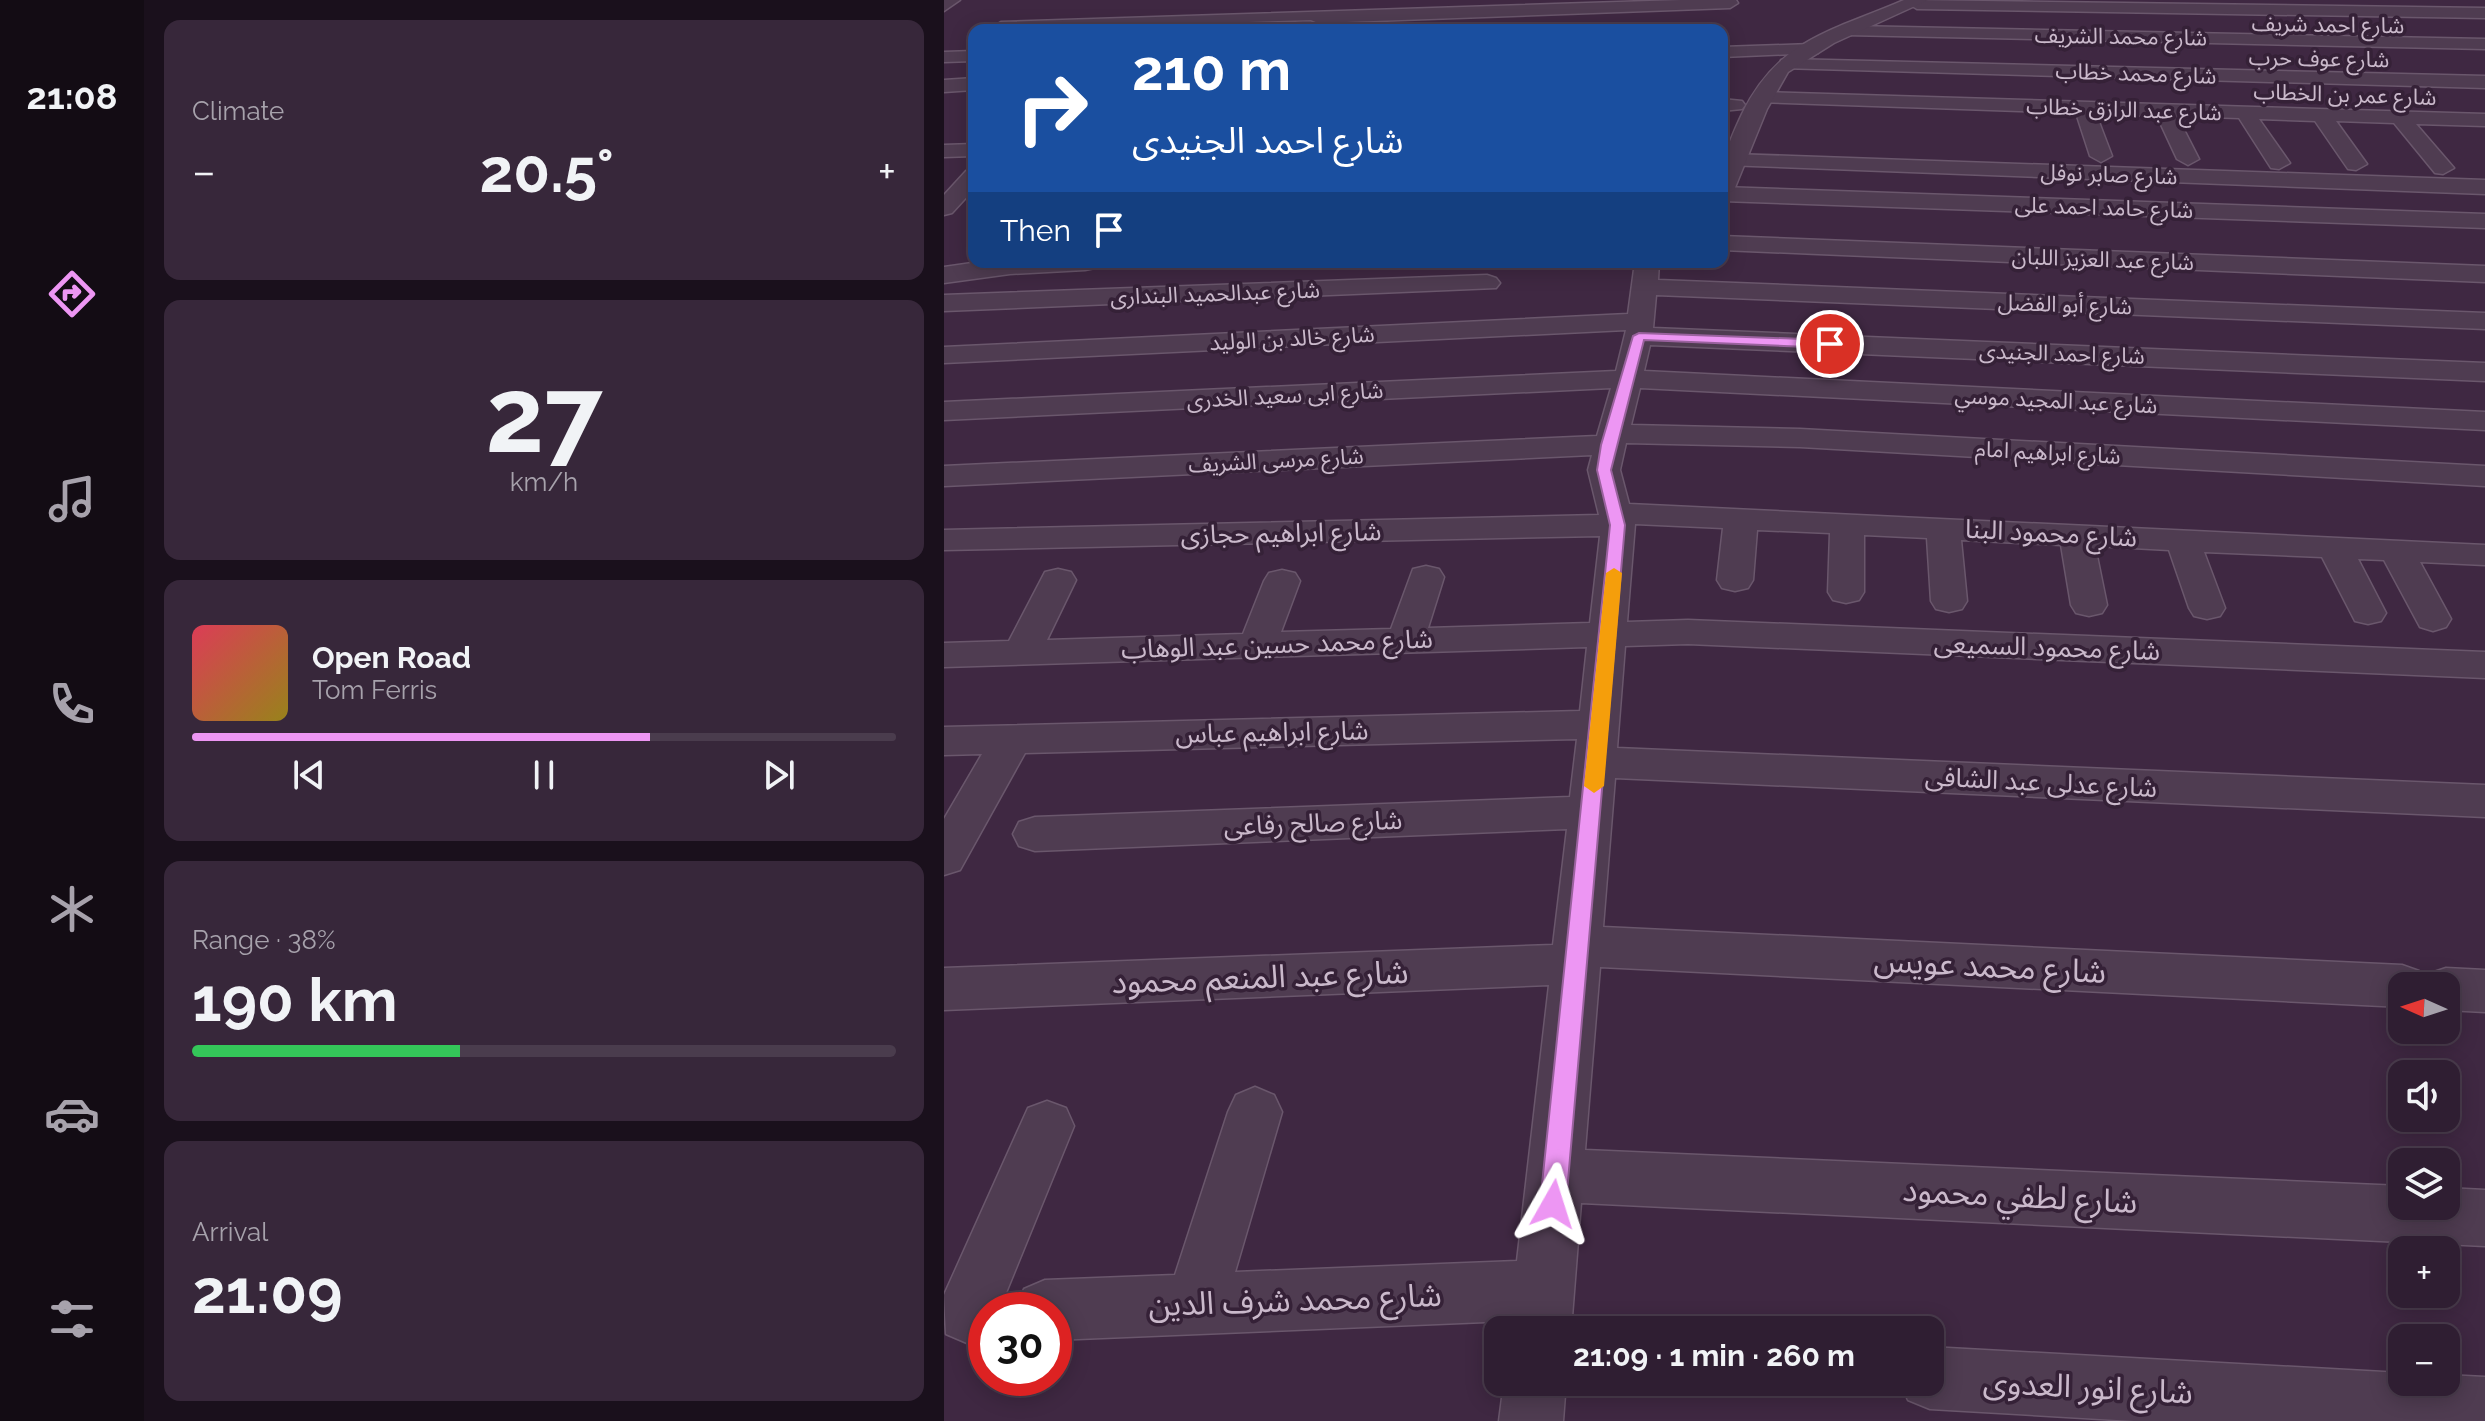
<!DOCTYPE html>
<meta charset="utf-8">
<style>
body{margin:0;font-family:Raleway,"Noto Sans Arabic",sans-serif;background:#37273a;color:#f1f3f6;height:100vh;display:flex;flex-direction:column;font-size:30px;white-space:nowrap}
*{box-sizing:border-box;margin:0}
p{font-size:26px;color:#a7a2ac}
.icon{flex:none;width:44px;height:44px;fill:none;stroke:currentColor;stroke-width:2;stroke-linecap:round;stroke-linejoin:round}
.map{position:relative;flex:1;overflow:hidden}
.drawer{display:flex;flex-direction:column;gap:20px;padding:20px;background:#1a101c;width:800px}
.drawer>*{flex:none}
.guide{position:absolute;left:24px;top:24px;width:760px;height:244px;border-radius:16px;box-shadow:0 4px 20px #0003,0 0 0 2px #4a3c4d;background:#1a4fa0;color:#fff;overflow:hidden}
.needle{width:52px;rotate:273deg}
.fabs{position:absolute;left:1444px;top:972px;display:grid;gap:16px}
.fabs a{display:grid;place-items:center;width:72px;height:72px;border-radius:16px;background:#2f1e32;box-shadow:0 4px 20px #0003,0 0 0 2px #4a3c4d;font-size:40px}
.speed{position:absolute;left:24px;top:1292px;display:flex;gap:16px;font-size:40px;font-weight:700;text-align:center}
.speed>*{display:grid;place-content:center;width:104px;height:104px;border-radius:50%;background:#2f1e32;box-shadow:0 4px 20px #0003,0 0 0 2px #4a3c4d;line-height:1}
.speed .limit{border:12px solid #d22;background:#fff;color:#111}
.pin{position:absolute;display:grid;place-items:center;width:68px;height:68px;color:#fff;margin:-34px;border:4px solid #fff;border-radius:50%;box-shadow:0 2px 8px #0007}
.me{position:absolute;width:88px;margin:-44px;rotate:6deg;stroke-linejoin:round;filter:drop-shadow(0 0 6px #0008)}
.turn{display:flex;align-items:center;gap:28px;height:168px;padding:0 32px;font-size:36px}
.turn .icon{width:104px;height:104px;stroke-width:2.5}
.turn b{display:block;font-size:56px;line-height:68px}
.then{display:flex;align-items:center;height:76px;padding:0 32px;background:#0003;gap:16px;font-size:30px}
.big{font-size:60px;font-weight:700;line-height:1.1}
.drawer .tile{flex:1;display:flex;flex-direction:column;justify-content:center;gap:12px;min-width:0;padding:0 28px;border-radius:16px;background:#37273a}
.drawer .dial{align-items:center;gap:0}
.dial b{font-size:104px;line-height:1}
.song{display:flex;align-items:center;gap:24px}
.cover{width:96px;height:96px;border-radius:12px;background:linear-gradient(135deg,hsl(350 70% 55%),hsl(50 70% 35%))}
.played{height:8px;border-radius:4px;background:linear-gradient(90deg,#ed96f3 65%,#4a3c4d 65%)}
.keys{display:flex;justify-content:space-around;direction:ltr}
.heat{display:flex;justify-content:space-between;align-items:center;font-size:44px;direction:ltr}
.charge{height:12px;border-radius:6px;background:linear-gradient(90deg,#34c759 38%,#4a3c4d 0)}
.trip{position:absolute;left:540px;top:1316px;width:460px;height:80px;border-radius:16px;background:#2f1e32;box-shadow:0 4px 20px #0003,0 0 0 2px #4a3c4d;font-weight:700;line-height:80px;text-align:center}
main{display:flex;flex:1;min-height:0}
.dock{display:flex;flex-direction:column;width:144px;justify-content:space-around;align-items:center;background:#130c14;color:#a7a2ac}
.dock .icon{width:56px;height:56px}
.dock .on{color:#ed96f3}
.dock b{font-size:36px;color:#f1f3f6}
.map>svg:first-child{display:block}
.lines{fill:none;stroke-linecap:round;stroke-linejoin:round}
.minor-casing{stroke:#6a576c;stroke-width:3}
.tertiary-casing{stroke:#6a576c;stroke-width:3}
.minor{fill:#4f3c51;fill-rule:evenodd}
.tertiary{fill:#4f3c51;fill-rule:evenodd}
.route{fill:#ed96f3;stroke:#9a629e;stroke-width:2}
.slow{fill:#f59e0b}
.labels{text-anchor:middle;stroke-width:7;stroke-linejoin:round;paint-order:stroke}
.far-street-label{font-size:22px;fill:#cab9cb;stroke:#352137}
.street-label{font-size:26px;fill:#cab9cb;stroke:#352137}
.near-street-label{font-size:32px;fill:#cab9cb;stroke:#352137}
</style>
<main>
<nav class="dock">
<b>21:08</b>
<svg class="icon on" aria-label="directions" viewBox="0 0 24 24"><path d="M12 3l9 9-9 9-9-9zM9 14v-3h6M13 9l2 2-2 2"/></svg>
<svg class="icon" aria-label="music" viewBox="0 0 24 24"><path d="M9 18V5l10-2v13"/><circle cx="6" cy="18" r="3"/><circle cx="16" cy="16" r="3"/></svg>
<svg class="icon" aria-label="phone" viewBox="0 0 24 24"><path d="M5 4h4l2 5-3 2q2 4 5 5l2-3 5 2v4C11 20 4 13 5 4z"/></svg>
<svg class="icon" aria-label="climate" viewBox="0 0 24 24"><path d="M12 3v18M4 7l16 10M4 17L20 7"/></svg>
<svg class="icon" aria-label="car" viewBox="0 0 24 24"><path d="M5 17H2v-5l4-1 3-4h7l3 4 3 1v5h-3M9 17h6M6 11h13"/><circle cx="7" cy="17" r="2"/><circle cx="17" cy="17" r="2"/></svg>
<svg class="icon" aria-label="filters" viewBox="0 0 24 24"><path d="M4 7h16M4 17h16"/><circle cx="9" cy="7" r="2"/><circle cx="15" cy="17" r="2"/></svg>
</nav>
<section class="drawer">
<div class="tile"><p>Climate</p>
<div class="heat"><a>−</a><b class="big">20.5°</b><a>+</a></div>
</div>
<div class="tile dial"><b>27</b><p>km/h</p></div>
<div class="tile">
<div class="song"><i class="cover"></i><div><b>Open Road</b><p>Tom Ferris</p></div></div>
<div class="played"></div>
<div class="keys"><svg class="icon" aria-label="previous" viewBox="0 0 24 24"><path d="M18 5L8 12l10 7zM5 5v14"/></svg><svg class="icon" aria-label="pause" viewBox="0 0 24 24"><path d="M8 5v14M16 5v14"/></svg><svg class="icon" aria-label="next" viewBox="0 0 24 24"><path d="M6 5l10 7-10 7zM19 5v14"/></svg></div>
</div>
<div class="tile"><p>Range · 38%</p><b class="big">190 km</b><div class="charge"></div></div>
<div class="tile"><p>Arrival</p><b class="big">21:09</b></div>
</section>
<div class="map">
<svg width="1541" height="1421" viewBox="0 0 1541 1421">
<rect width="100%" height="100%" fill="#3f2842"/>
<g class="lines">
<defs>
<g id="minor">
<path d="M0,0h16l-16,11z"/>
<path d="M737,0h55l2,3 -8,5 -412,15 -7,-3 -316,10 -2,-3 8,-5z"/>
<path d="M970,0l571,8v10l-568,-9 -8,-5z"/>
<path d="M908,26l633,13v10l-639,-14v-8z"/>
<path d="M868,44l9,5 -3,4 -96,4v-10z"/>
<path d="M30,51v10l-30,1v-10z"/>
<path d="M843,59l698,17v12l-704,-20v-8z"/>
<path d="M30,78v12l-30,2v-12z"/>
<path d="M819,92l722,22v12l-69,-2 38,44 -11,6 -8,-1 -41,-50 -58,-2 31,43 -11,6 -8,-1 -33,-48 -56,-2 31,44 -11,6 -8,-1 -32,-50 -62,-2 22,43 -11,6 -11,-6 -20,-43 -61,-2 16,42 -11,6 -11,-6 -14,-43 -320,-11v-8z"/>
<path d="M778,99l20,2 3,4 -3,4 -20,2z"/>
<path d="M30,144v12l-30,1v-12z"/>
<path d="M789,154l752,26v14l-760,-29 -3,-5z"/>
<path d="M30,169v20l-22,24 -8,2v-20l22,-24z"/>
<path d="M778,187l763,27v14l-763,-27z"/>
<path d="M778,236l763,30v16l-763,-32z"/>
<path d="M691,262h24l-1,18 827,33v16l-829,-34 -3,33 832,35v18l-835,-36 -6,26 841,41v18l-845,-42 -9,37 169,4 685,37v20l-685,-39 -174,-4 -6,27 9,34 856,41v20l-65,-3 31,57 -5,8 -13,4 -13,-4 -36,-67 -26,-1 28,54 -5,8 -13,3 -13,-3 -33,-64 -118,-5 21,56 -5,8 -13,3 -13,-3 -5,-8 -20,-58 -74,-4 12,59 -5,8 -13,3 -13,-3 -5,-8 -10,-60 -100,-5 6,61 -5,8 -13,3 -13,-3 -5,-8 -4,-63 -63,-3v57l-5,8 -13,3 -13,-3 -5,-8 2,-59 -73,-3 -4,50 -5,8 -13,3 -13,-3 -5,-8 6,-52 -88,-4 -8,98 61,-2 797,32v26l-797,-34 -63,2 -8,102 868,37v32l-870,-39 -12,149 799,38 17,6 6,11 3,-8 18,-6 39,2v42l-39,-2v-24h-44v21l-802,-40 -15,183 817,36v20h44v-18l39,2v56l-904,-43 -10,127h-62l1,-9 -456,19v-30h-39l9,-21 21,-9 130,-5 53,-163 8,-17 19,-8 19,8 8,17 -47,160 282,-11 32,-276 -605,25v-42l609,-23 14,-116 -532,22 -16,-5 -6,-12 6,-12 16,-5 535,-20 7,-58 -552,14 -65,117 -16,5v-56l38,-65 -38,1v-28l636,-16 7,-64 -643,20v-24l65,-2 36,-69 13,-3 13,3 5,8 -29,60 196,-6 21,-53 5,-8 13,-3 13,3 5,8 -19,51 110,-3 22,-60 13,-3 13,3 5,8 -16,51 162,-5 10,-87 -656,14v-20l655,-15 -11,-45 4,-15 -648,31v-20l653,-30 14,-48 -667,32v-18l672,-31 10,-41 -682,33v-16l684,-33z"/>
<path d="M543,275l9,3 4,5 -4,5 -552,23v-16z"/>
<path d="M103,1101l19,7 8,18 -75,184h-13v25l-19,8 -21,-9 -2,-39 84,-187z"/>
<path d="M986,1347l472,26v9h44v-7l39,2v44h-351l-204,-12 -22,-9 -8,-18h30z"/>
<path d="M560,1382h62l-3,39h-64z"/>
</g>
<g id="tertiary">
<path d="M960,0h24l-94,43 -46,29 -21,37 -33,81 -12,7c0,-37 4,-49 20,-83 37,-76 91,-83 162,-114z"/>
<path d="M35,262h120l-4,6 -10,2 -75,4 -66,9v-16z"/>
</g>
</defs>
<use href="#minor" class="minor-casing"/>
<use href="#tertiary" class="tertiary-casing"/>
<use href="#minor" class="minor"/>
<use href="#tertiary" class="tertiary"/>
</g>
<path class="route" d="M695,333l191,7 6,4 -6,4 -186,-8 -33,130 14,55 -59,679 -4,9 -9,3 -10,-3 -3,-9 70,-679 -13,-55 4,-25 32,-109z"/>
<path class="slow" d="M670,568l8,5 -18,213 -10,7 -10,-7 22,-213z"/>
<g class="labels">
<g class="far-street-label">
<text transform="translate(1384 24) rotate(1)" y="8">شارع احمد شريف</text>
<text transform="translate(1177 36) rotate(1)" y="8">شارع محمد الشريف</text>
<text transform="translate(1375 58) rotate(1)" y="8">شارع عوف حرب</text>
<text transform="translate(1192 73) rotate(2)" y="8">شارع محمد خطاب</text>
<text transform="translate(1401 94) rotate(2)" y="8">شارع عمر بن الخطاب</text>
<text transform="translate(1180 109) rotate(2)" y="8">شارع عبد الرازق خطاب</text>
<text transform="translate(1165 174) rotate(2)" y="8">شارع صابر نوفل</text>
<text transform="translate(1160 207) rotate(2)" y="8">شارع حامد احمد على</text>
<text transform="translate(1159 259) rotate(2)" y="8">شارع عبد العزيز اللبان</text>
<text transform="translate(271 293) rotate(-2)" y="8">شارع عبدالحميد البندارى</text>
<text transform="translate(1121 304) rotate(2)" y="8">شارع أبو الفضل</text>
<text transform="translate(348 338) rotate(-3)" y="8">شارع خالد بن الوليد</text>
<text transform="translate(1118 353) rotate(2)" y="8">شارع احمد الجنيدى</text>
<text transform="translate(341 395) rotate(-3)" y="8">شارع ابى سعيد الخدرى</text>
<text transform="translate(1112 400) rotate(3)" y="8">شارع عبد المجيد موسي</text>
<text transform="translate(1104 452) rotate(3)" y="8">شارع ابراهيم امام</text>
<text transform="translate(332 460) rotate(-3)" y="8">شارع مرسى الشريف</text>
</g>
<g class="street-label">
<text transform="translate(337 533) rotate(-1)" y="9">شارع ابراهيم حجازى</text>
<text transform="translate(1107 533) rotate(3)" y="9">شارع محمود البنا</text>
<text transform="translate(333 644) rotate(-2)" y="9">شارع محمد حسين عبد الوهاب</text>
<text transform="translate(1103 647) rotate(2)" y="9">شارع محمود السميعى</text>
<text transform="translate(328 732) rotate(-1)" y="9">شارع ابراهيم عباس</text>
<text transform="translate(1097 782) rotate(3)" y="9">شارع عدلى عبد الشافى</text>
<text transform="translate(369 823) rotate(-2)" y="9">شارع صالح رفاعى</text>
</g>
<g class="near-street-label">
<text transform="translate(1046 966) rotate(3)" y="11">شارع محمد عويس</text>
<text transform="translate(316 977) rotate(-2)" y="11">شارع عبد المنعم محمود</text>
<text transform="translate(1076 1196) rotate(3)" y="11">شارع لطفي محمود</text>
<text transform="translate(351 1300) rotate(-2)" y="11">شارع محمد شرف الدين</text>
<text transform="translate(1144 1387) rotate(3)" y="11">شارع انور العدوى</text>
</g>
</g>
</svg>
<div class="fabs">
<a><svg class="needle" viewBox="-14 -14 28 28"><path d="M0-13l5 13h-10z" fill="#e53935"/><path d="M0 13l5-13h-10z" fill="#a7a2ac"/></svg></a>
<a><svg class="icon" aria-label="sound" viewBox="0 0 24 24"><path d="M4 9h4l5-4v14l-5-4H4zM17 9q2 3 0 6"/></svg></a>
<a><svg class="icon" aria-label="layers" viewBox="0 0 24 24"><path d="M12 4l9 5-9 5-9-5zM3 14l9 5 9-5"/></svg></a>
<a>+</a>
<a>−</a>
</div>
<div class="speed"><div class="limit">30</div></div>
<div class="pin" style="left:886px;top:344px;background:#d93025"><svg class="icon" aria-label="arrive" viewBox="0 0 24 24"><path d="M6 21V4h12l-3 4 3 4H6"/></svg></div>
<svg class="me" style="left:609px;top:1204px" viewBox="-20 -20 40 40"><path d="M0-17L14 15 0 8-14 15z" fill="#ed96f3" stroke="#fff" stroke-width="4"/></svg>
<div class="trip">21:09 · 1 min · 260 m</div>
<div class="guide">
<div class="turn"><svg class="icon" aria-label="right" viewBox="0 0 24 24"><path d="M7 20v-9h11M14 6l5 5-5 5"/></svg><div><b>210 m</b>شارع احمد الجنيدى</div></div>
<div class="then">Then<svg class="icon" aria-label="arrive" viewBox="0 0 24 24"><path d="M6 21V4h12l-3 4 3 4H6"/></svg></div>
</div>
</div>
</main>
